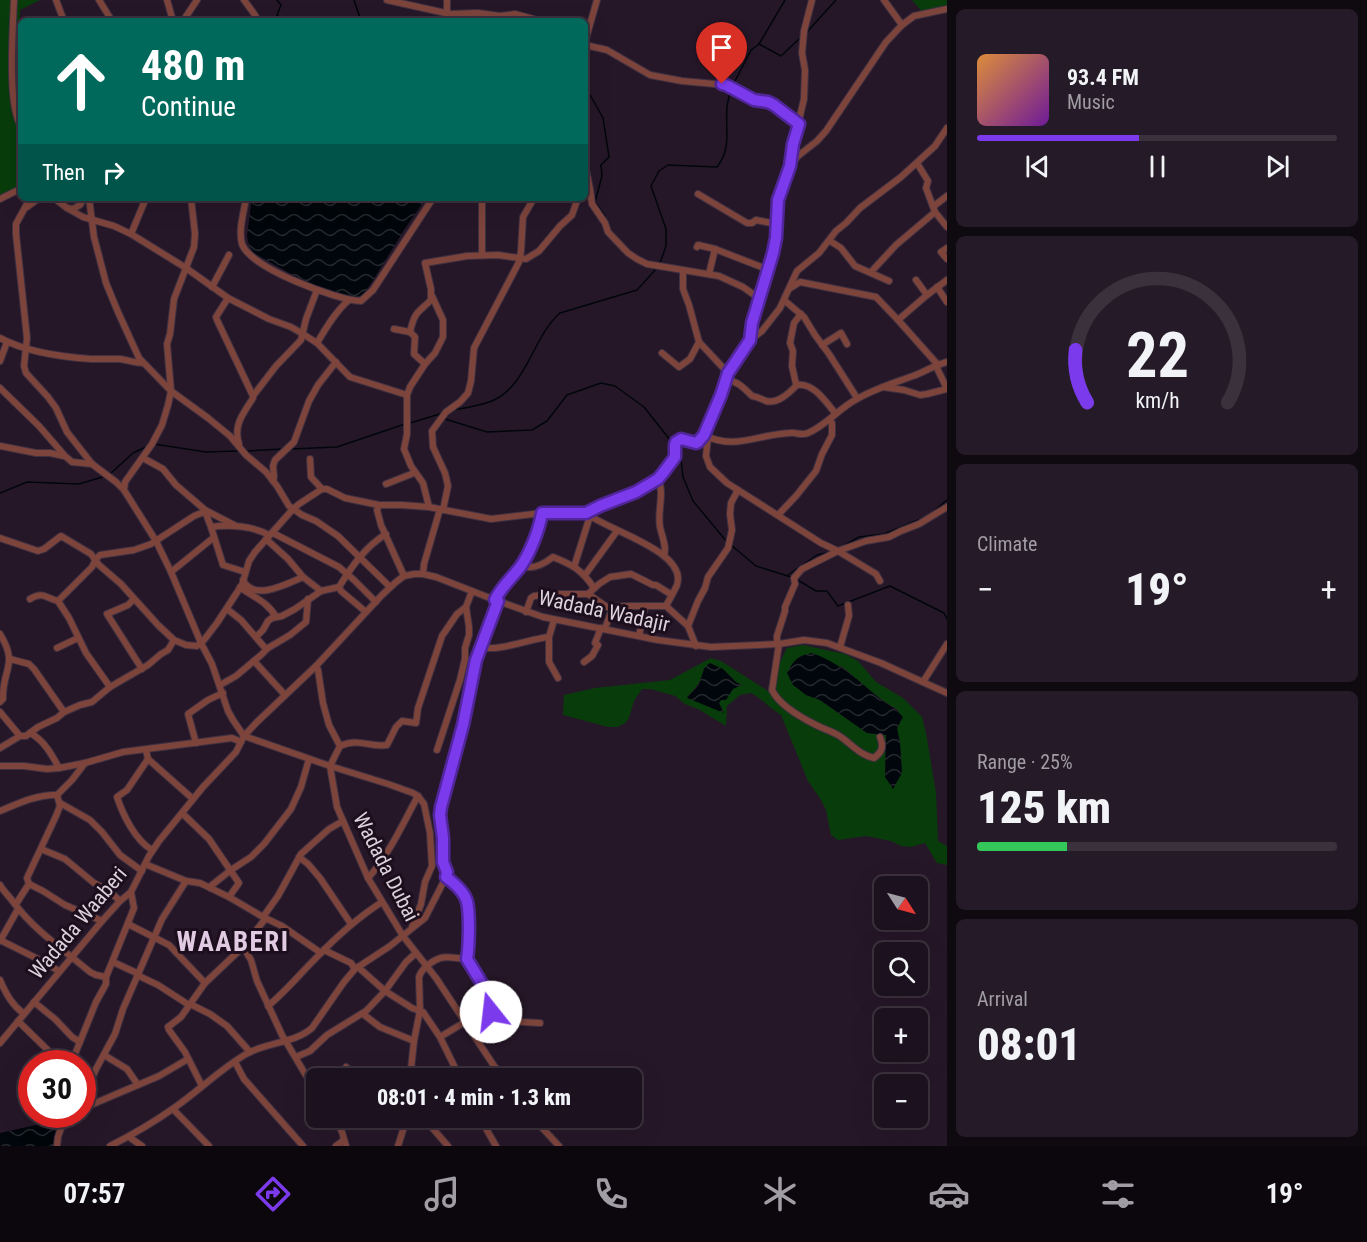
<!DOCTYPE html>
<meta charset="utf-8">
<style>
body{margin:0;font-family:"Roboto Condensed",sans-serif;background:#251a27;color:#f1f3f6;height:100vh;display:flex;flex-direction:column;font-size:22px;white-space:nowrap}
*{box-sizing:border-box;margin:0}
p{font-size:20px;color:#a09da4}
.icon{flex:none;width:33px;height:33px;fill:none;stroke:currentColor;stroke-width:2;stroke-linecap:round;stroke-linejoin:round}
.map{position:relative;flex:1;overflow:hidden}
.details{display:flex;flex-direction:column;gap:9px;padding:9px;background:#0f0910;width:420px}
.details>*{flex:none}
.hud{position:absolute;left:18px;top:18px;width:570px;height:183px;border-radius:9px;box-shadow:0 6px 24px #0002,0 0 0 2px #3a313c;background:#00695c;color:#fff;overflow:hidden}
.needle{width:39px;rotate:126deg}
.buttons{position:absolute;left:874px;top:876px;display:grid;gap:12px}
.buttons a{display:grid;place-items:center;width:54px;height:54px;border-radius:9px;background:#1c111e;box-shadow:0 6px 24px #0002,0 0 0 2px #3a313c;font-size:30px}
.speed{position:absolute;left:18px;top:1050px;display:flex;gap:12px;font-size:30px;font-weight:700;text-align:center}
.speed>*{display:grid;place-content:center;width:78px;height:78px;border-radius:50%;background:#1c111e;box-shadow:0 6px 24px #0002,0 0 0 2px #3a313c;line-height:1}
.speed .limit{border:9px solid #d22;background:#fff;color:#111}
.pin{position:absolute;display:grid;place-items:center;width:51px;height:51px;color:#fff;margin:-62px -26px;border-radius:50% 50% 50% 0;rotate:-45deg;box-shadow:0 0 6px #0007}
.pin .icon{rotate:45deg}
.me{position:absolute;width:66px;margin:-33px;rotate:344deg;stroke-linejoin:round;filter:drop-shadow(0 0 4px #0008)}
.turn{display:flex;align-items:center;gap:21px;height:126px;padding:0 24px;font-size:27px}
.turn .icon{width:78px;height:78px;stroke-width:2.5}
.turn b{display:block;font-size:42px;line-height:51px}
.then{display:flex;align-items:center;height:57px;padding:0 24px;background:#0003;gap:12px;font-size:22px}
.big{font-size:45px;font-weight:800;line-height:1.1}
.details .tile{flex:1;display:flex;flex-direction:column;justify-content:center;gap:9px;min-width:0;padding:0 21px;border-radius:9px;background:#251a27}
.details .dial{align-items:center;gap:0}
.dial svg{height:156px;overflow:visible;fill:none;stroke:#3a313c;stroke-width:7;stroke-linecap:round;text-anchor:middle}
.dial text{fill:#f1f3f6;stroke:none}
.song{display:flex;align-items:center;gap:18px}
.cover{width:72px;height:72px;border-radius:9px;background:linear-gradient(135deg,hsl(30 70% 55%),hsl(280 70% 35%))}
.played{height:6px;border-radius:3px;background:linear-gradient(90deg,#7c3aed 45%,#3a313c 45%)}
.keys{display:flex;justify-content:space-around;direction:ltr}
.heat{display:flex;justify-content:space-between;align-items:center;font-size:33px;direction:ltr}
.charge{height:9px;border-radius:4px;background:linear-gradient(90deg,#34c759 25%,#3a313c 0)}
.trip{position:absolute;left:306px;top:1068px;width:336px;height:60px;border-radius:9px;background:#1c111e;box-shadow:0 6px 24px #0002,0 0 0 2px #3a313c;font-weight:800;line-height:60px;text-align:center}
.menu{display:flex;height:96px;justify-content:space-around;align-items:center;background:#0b070c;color:#a09da4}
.menu .icon{width:42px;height:42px}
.menu .on{color:#7c3aed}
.menu b{font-size:27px;color:#f1f3f6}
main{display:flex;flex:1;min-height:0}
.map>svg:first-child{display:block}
.grass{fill:#083d0b;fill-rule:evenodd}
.water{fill:url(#water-waves)}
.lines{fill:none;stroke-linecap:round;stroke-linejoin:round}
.stream{stroke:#00060b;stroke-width:1.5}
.minor-casing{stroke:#3f3141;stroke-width:8}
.minor{stroke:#7d443c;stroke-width:6}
.route-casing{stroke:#51269a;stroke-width:15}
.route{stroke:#7c3aed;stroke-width:10}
.labels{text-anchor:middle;stroke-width:6;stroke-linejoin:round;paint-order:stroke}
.street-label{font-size:21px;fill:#dcd2dd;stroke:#1d0e1e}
.district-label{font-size:27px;font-weight:bold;letter-spacing:1.5px;fill:#e1cbe2;stroke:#1d0e1e}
</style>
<main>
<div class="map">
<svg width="947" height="1146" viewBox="0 0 947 1146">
<defs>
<pattern id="water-waves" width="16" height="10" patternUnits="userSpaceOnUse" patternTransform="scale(1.5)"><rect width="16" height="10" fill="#00060b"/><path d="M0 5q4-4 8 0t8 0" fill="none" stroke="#25292e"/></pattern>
</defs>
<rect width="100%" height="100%" fill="#261728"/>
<g class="grass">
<path d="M0,0h40l-20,10 -1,103 2,13v58l-13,11 -8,4z"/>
<path d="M912,0h35v6l-23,8z"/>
<path d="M803,645l42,9 13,7 18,21 27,16 19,19 4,16 10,60 2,48 9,5v19l-10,-2 -12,-20 -14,4 -10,-1 -10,-5 -25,-5 -28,4 -7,-5 -5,-25 -5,-10 -13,-19 -27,-66c-11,-7 -19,-16 -30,-22l-11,2 -13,11 -1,20 -28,-17 -13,-5 -10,-8 -24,-7h-9l-8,12 -5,17 -4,5 -7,4h-10l-45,-12 1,-20 31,-7 75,-8 41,-22 10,3 47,30 4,-13 15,-30zM841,666c19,15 36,32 57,44l1,15 -2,3 3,15 2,30 -17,4 1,-42 -19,-2 -47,-33 -14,-5zM704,668l19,1 13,13 -8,12 -7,5 -2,4 4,9 -36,-15c9,-9 15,-16 17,-29z"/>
</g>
<g class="water">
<path d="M252,198h174l-20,29 -36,58 -8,10 -9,3 -40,-14 -24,-11 -35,-20 -5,-7 -2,-10z"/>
<path d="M812,653c28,10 46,27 68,46 9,7 16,9 23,18l-6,11 3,15 2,30 -9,16 -8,-12 1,-42 -19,-2 -47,-33 -14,-5 -13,-10 -6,-12c7,-13 10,-17 25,-20z"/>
<path d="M710,663l13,6 13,13 6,3 -9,4 -7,11h-5l-2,3 5,10 -37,-15c3,-4 8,-8 11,-12 5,-8 3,-18 12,-23z"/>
<path d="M56,1117l5,4 -8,25h-53v-13l45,-10z"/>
</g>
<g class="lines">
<g class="stream">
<path d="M277,0l4,5 -4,10 7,6"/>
<path d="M354,0l7,21"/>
<path d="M806,33l30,-33"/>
<path d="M759,44l22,12 19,-18"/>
<path d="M733,85l18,-35 8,-6 26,-44"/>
<path d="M585,86l18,32 6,39 -8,8 1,11 -7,26 10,14"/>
<path d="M660,263l6,-17v-17l-15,-43 8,-15 9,-6 49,2c15,-19 8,-37 10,-59 0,-6 3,-13 4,-19"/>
<path d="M453,410c12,-2 25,-4 36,-8 38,-13 43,-65 71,-89l77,-23 19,-21"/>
<path d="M445,419l42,13 45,-2 15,-9 20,-26 34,-12 14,3 29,21 30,38"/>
<path d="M410,423l33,-10"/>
<path d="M154,444l52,8 32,-1"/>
<path d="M678,448l2,2 3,27 10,24 34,41"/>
<path d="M291,449l46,-2 68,-23"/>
<path d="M246,451l37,-2"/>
<path d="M110,474l23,-21 13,-6"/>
<path d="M0,493l27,-11 52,2 27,-8"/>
<path d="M934,511l13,-11"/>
<path d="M731,545l25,21 35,11"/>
<path d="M843,546l16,-9 25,-3 39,-16"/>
<path d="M788,575l29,-20 14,-3"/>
<path d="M796,579l20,12h11l11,15 52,-20 54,27 3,6"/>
</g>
<defs>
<g id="minor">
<path d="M14,0c-1,27 -7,106 7,126"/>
<path d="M56,0l8,21"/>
<path d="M99,0l13,21"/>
<path d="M167,0l6,21"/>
<path d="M244,0l11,15 3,6"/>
<path d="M387,0l63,14 28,-1 22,3 15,-2 26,7"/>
<path d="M447,0v14"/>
<path d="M884,0l18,25"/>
<path d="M183,21l14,-21"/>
<path d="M585,42l12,-42"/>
<path d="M585,45l22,5 43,25 32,6 44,4 28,15 14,2 6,3 25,19"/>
<path d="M585,164l5,25 2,15 13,19 3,9 20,21 9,6 10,5 72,12 24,11 17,12"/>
<path d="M791,164l2,-19 11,-46 1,-29 -3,-17 2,-22 8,-31"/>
<path d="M698,194l49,29h5l4,-3 20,4"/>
<path d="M28,198v4l-12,22v10l11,104 -3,28 2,7 22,24 8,11 11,24 25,32 24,18 8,8"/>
<path d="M54,198l13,10 6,1 7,-4 4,-7"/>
<path d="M89,198l5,39 12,46 12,29 21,46 32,33 37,27 22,18 16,19 20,17 11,14 12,20 13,9 14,6 22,15 52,51"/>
<path d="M191,198l4,36 -1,13 -20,52 -4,35 -3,10 4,47 -3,14 -6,20 -10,19 -27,38 -1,8 32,51 15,31 30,71 11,21 16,47 5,9 11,16"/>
<path d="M246,198c-2,14 -8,32 -4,46 8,24 94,56 119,57l12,-11 60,-92"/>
<path d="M0,199l16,-8h5"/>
<path d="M934,206l13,-10"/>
<path d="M27,207l12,-9"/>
<path d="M67,208l16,9 31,9 17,8 55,34 42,30 41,21 22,8 12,7 14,9 33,34 57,18"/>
<path d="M935,212l12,15"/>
<path d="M131,234l15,-36"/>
<path d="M830,241l11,7 14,18 34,15"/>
<path d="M697,247l1,-2 17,4 54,21"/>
<path d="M947,248l-6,4 6,7"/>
<path d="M482,255v-57"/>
<path d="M683,271v18l6,16 10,37 29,31"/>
<path d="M871,272l25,-27 39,-33 -9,-24 2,-7 -11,-18"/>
<path d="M709,274l6,-25"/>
<path d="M916,280l11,15"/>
<path d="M212,287l17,-32"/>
<path d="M937,287l10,15"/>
<path d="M789,289l11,-7 76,15 22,23 40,45"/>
<path d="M228,298l-12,19 1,3 36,76"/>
<path d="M784,300l20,17 11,18 14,19 28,44"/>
<path d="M801,314l-7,9 -4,20 3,8 -1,15 4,18 1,1c16,-3 29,17 38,28"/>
<path d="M898,320l29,-25 20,-15"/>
<path d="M394,329l16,3 5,5 -1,17 11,10"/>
<path d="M410,332c5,-21 7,-18 21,-32v-11l-6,-26 42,-7 31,-1 28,4 13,-8 21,-25 12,-11 6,-17"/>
<path d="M0,338c26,14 62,19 91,21 10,0 19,0 29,0 8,1 15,4 23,4"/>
<path d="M750,340l12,-9 18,-23 17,-37 22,-18 17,-22 10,-8 14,-15 41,-31 23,-21 11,-10 12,-18"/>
<path d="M317,343c9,-15 19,-32 32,-43"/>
<path d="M822,345l19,-12 6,11"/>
<path d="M662,353l17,14 11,-8 9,-17"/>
<path d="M0,361l7,-19"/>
<path d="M936,366l11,23"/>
<path d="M726,380c12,1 18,8 26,16 6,1 9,3 14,5 12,3 23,-8 31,-16"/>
<path d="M883,387l21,3 16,5 7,-1 20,-5"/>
<path d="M0,388l39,38 26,30 7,6 20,2"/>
<path d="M704,435c31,16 54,-1 86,-2 6,-1 11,3 18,0 19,-8 31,-25 49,-34 17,-10 37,-16 56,-23 11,-4 22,-11 34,-14"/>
<path d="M708,437l-2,19 4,11 17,16 94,60 17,8 38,23 4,7"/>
<path d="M239,444c-6,-19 4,-30 14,-46v-2l23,-30 25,-26 5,-21 11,-29"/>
<path d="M0,446l36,7h14l14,3"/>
<path d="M143,458l20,11 13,16 28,24 7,18 12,38 22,7"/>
<path d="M310,459l1,18 11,12"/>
<path d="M658,479c7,14 -1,32 2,48 2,10 7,19 4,29"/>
<path d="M273,481l1,-4 -1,-11 2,-6 19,-18 15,-41 9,-16 18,-23"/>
<path d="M386,484l28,-11"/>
<path d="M379,505l-2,5 4,15 23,51"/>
<path d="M429,507l-6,-24 -12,-17 -7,-17 3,-15v-39l3,-8 15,-23 10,-11 8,-16v-17l-11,-24"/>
<path d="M205,510l31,16"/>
<path d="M443,510l5,-24 -3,-13 -12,-26 -1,-16 14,-19 14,-10 8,-9 3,-12 3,-33 45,-86 2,-11 2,-34 11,-19"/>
<path d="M586,513c20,17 102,38 91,72 -3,7 -8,15 -11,21l22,20 8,20"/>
<path d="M778,515l18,-19 20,-25 6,-17 10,-19v-12l-3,-3"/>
<path d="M211,527c18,-3 42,-1 58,8"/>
<path d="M273,533l66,34 15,13 22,22"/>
<path d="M0,538l38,13 6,-2 17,-13 30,18 8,11 22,19 37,41 16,15 12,5 11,1 7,-6 13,-17 19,-29 6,-9 7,-24 6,-9 38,-43 6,-5 23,-15h5l18,9 34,7h22l28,2 62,12 51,-6h44l14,-7 29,-11 29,-16 17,-22 1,-15 5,-3 15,4 5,-5 20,-43 7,-22 22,-33 2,-17 21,-70 3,-15 2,-38 12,-34 8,-10 19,-15 9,-10 60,-89 16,-17 12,-9 33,-7"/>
<path d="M266,539l22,20 15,18 18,14"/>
<path d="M521,565c11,6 23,-1 32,-8 20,8 29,13 41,31"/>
<path d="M574,567l16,-51"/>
<path d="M171,572l42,-34"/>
<path d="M423,574l1,-10 16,-55"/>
<path d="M585,575l32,-44"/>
<path d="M243,580c10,22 44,4 60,-3"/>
<path d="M240,587c13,10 28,15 36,30"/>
<path d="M339,587l2,4 25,21"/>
<path d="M588,594l19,13 24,-1h35"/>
<path d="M30,599c14,-8 15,-1 28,2"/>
<path d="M134,599l-6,6 -21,9 35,55"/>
<path d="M495,600c6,-13 17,-22 26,-34 10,-15 18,-35 21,-53"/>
<path d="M227,609l14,11 25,29"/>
<path d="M526,612l5,-14 3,-2 17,-2h37l11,-10 11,-7 21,-3 22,11h3l16,10"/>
<path d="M554,620l-5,17v25l9,16"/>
<path d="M688,626l10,-25 7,-13 3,-11 20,-29 4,-18 -2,-16 1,-11 7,-13"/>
<path d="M605,628l7,-18 -1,-4"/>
<path d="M0,634c19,31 2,35 3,65l-3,3"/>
<path d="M639,636l6,-29"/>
<path d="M256,637l7,-7 5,-9 4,-3 10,-2 13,-7 26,-18 18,-4c13,-21 26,-40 47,-53"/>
<path d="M777,644v-8l8,-25v-4l10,-23 -1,-6 8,-9 36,-18 28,-10 23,-4 12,-6 18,-7 28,-17"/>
<path d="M779,644l-7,46c7,15 30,28 44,35 8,4 15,6 22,10 13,8 21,20 36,23 8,-6 10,-11 6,-21"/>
<path d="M481,647c17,5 48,-8 68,-10"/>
<path d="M840,647l9,-31 -1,-11"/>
<path d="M57,648l21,-10"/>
<path d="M10,659l19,5 5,5 30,43"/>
<path d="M254,661l31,34"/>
<path d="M584,662l8,-6 6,-11 -3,-2 6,-15"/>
<path d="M316,666l2,4 5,33 6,22 11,21 -10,20 58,18 25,9 5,3 6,8 6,29 2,33 -7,16 -4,22 -9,23"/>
<path d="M923,682l24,-38"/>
<path d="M220,685l16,-9 25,-21 7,-7 22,-13 16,-13 2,-23"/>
<path d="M110,687l-24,-34 -17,-35 -11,-17 34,-34 4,-8 4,-4 34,-5 17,-6 43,-28 10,-4"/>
<path d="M0,712l20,24"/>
<path d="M30,733c14,7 22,22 29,35"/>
<path d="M244,736l86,30 7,41 31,71 35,58 33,42 66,100"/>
<path d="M196,743l-8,-29 20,-14 15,-7"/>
<path d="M340,746c19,-9 29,2 47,-1l9,-18 6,-6 14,2 2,-15 24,-72 15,-22 9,-7"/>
<path d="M0,748l20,-12h6l12,-9 19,-9 7,-6 16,-7 12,-3 18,-15 38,-22 13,-11 7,-4 6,-10"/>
<path d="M146,750l2,9 -21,31 -10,7c6,18 18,43 35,53"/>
<path d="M437,750l23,-70 5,-21v-11l4,-13v-8l-3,-20 6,-16"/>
<path d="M148,759l45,40"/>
<path d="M0,766h24l23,3 12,-1 26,-5 38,-11 109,-14 9,4"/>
<path d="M60,803l30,17 12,12 18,23 22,16"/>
<path d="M0,811c17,-7 38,-17 57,-16l15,-15 13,-17"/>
<path d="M182,813l27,26 30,44 -10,14"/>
<path d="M41,849l24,10 29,24 15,8 11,10"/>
<path d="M299,857l9,7 12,14 31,46"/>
<path d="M145,864l41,17 14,2 29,14 34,20 19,9 39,27"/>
<path d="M446,877c8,6 19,16 21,25 3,12 2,45 0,57l28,46 18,16 2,-2 7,3 18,1"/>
<path d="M368,878c21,-23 35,-55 50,-82"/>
<path d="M29,884l14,7 22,14 37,16"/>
<path d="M0,885c4,7 10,12 14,18 21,28 50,47 76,69l6,3 10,2"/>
<path d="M210,888l2,-3 19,-15 20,-13 13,-13 27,-35 10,-22 8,-28"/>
<path d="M16,904l11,-17 2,-3 -2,-6 29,-62 4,-10 -3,-11"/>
<path d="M263,917l15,-21 23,-42 28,-25 14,-8"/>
<path d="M128,924l41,21 36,38"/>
<path d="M0,940l40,20 19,11"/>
<path d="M0,941l18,-32"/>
<path d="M243,947l8,13 6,21 25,54 22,37 12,18"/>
<path d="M324,950l27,13 4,6"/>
<path d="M113,962l26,12"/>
<path d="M358,967l27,24 27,17 11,4 17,25 20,41"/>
<path d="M139,976l19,9 31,20"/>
<path d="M0,980c6,14 12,25 24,34"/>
<path d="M34,1002l21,17 17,18 8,5"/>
<path d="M190,1004l20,10 17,12 23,26"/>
<path d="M268,1006c17,-14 31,-31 46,-46 21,-22 43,-42 68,-58"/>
<path d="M363,1014l17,13 34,14"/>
<path d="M18,1021l44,43"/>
<path d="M473,1034l20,-14 -2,-8 4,-7"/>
<path d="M440,1037l25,-15"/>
<path d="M0,1043l102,-122 18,-20 11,-9 18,-36 10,-15 44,-54 33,-35 8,-16 13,-14 59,-56 66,-71 14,-13 8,-6 10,-2h9l13,3 59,23 48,17 115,23 53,7 68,-3 25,-4 23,3 54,20 66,30"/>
<path d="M104,1055l23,14 11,16"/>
<path d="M296,1057l14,-6 17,-16 39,-24 19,-20 21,-29 10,-9"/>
<path d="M235,1062l9,17 59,67"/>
<path d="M71,1064l25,-62 10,-18v-7l28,-69 -3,-16"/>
<path d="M346,1067l14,11"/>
<path d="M410,1078l4,-37 6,-31 -1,-33c2,-6 5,-9 9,-12 15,-12 22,-7 39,-6"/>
<path d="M481,1078l15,-10"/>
<path d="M202,1086l-17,-34 -16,-22 -1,-3 13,-10 24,-34 38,-36 23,-29"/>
<path d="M82,1100l14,-31 19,-35 8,-25 39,-90 24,-38"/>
<path d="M82,1106l4,1 7,-3 66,-28 29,-17"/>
<path d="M173,1109l36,37"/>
<path d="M335,1118l7,14 4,14"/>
<path d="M420,1118l8,5 20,23"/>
<path d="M480,1118l16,28"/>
<path d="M533,1118l26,28"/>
<path d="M129,1137l13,9"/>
<path d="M57,1146l1,-9 8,-23"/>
<path d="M110,1146c22,-11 44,-24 64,-38 25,-17 47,-40 74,-55 20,-11 47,-10 64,-25l32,-46 11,-13 35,-23 35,-28 21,-41 1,-5 -4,-10v-24l-3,-23 1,-8 22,-82 13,-65 21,-59"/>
<path d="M336,1146l8,-6"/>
<path d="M398,1146l6,-19v-9"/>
</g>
</defs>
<use href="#minor" class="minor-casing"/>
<use href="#minor" class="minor"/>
</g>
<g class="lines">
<defs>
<path id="route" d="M491,1012l4,-7 -28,-46c2,-12 3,-45 0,-57 -2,-9 -13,-19 -21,-25l1,-5 -4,-10v-24l-3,-23 1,-8 22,-82 13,-65 22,-59 -3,-1c6,-13 17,-22 26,-34 10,-15 18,-36 21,-53h44l14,-7 36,-14 22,-13 5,-6 12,-16v-12l1,-3 5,-3 15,4 2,-1 6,-7 17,-40 7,-22 22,-33 2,-17 21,-70 3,-15 2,-38 12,-34 3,-22 6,-20 -25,-19 -6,-3 -14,-2 -28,-15 -4,-1"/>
</defs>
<use href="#route" class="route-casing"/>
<use href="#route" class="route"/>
</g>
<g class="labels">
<g class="street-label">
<text transform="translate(604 611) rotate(12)" y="7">Wadada Wadajir</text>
<text transform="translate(386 867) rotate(63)" y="7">Wadada Dubai</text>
<text transform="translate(78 923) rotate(-50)" y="7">Wadada Waaberi</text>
</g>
<g class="district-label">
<text x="233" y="951">WAABERI</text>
</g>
</g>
</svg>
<div class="buttons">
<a><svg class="needle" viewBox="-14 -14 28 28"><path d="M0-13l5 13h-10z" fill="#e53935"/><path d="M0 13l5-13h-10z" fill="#a09da4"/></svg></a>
<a><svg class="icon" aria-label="search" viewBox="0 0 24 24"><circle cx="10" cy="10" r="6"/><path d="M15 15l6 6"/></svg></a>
<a>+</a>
<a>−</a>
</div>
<div class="speed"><div class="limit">30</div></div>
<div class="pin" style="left:722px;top:84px;background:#d93025"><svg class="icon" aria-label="arrive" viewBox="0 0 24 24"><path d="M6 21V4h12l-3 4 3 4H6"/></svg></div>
<svg class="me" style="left:491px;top:1012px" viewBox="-20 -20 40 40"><circle r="19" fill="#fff"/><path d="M0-13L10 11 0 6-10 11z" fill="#7c3aed"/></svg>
<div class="trip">08:01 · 4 min · 1.3 km</div>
<div class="hud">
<div class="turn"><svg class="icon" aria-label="ahead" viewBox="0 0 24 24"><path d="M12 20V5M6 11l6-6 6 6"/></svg><div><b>480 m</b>Continue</div></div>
<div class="then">Then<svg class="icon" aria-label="right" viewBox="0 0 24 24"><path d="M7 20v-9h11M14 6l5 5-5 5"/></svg></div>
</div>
</div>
<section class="details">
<div class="tile">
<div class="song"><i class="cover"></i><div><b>93.4 FM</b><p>Music</p></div></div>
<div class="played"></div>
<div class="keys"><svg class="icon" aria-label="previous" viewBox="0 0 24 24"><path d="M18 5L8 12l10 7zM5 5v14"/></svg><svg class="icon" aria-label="pause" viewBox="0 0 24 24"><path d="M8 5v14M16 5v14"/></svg><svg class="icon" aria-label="next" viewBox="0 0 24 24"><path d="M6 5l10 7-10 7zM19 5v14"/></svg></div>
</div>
<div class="tile dial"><svg viewBox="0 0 100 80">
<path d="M14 69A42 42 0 1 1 86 69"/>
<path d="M14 69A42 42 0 0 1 8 42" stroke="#7c3aed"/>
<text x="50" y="56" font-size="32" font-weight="700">22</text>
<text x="50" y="72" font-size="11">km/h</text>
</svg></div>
<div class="tile"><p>Climate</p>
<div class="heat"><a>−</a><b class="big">19°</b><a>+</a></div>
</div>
<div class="tile"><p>Range · 25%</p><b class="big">125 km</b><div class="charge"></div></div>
<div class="tile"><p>Arrival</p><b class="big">08:01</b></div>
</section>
</main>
<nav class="menu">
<b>07:57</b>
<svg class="icon on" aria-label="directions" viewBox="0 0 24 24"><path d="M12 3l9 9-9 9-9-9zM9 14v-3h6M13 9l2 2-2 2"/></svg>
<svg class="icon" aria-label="music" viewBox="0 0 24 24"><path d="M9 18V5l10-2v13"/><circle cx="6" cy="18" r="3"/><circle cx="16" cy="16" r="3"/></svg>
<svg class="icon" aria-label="phone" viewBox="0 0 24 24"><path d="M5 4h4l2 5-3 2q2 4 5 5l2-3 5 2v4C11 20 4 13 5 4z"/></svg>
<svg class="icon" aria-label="climate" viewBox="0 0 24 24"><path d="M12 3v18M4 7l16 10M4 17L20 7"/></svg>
<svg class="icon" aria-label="car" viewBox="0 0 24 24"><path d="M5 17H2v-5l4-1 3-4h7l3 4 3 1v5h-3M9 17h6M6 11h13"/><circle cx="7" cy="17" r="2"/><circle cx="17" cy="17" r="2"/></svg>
<svg class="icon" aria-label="filters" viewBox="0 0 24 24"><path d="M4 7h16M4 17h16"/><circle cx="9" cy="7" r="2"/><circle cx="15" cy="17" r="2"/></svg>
<b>19°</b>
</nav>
